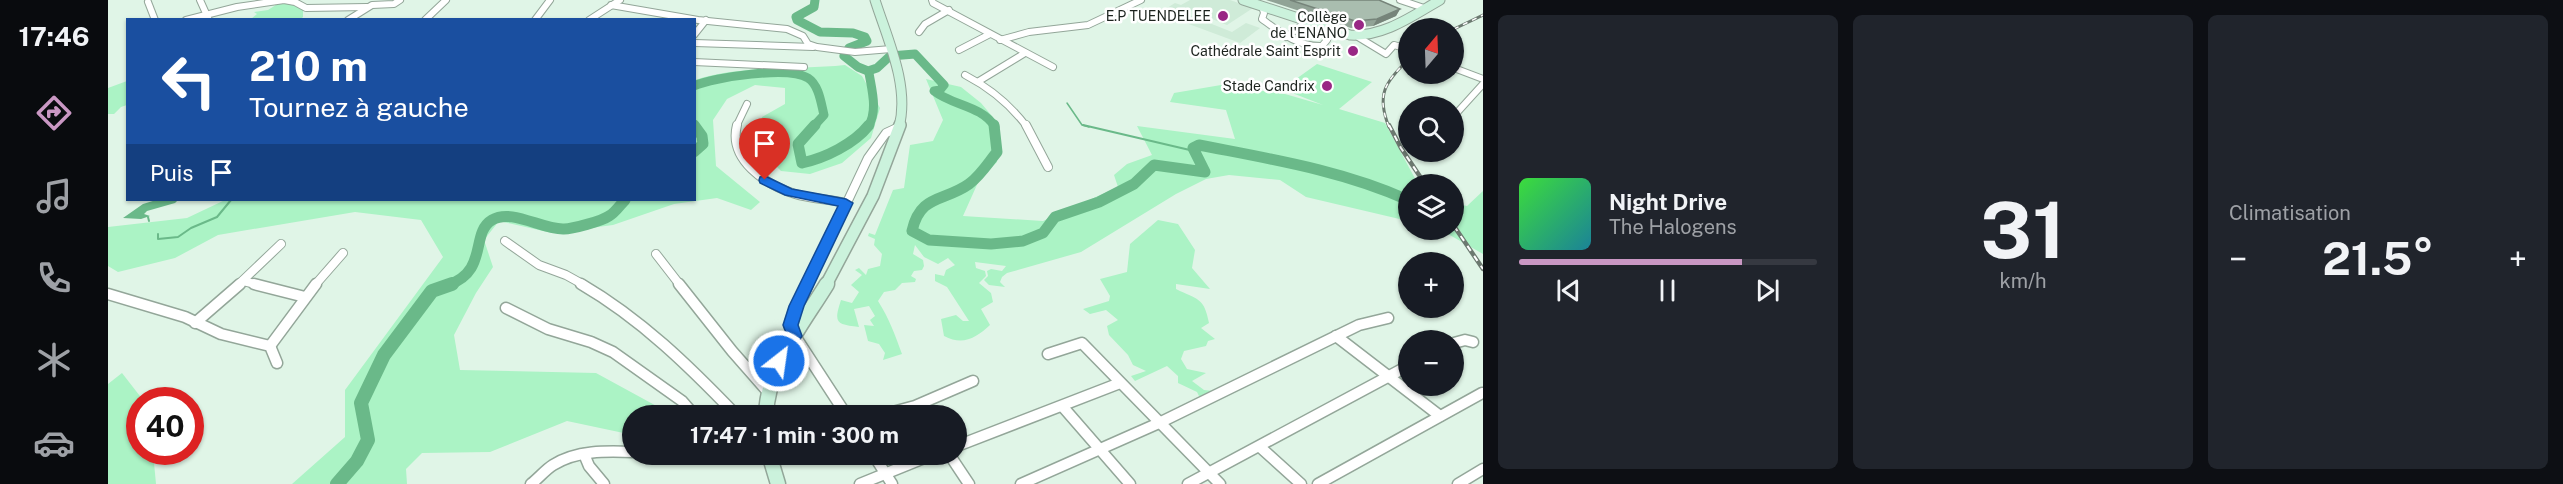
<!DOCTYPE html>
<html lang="fr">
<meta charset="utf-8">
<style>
body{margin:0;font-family:"Public Sans",sans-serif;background:#20242c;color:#f1f3f6;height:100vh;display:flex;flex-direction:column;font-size:22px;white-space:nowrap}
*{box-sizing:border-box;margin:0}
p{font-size:20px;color:#9ea1a6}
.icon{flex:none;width:33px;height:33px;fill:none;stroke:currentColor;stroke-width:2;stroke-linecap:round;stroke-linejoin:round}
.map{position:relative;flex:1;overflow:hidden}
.side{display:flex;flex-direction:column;gap:15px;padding:15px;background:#0d0f14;width:1080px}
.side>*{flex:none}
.guide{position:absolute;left:18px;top:18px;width:570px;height:183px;border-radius:0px;box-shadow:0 2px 4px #0004;background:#1a4fa0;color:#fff;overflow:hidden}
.needle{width:39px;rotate:19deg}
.buttons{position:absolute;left:1290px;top:18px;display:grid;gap:12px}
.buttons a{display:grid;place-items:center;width:66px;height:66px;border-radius:50%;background:#171b24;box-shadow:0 2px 4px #0004;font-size:30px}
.speed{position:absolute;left:18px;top:387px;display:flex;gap:12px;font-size:30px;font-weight:700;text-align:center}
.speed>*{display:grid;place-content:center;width:78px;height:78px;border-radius:50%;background:#171b24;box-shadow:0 2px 4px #0004;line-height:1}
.speed .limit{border:9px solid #d22;background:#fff;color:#111}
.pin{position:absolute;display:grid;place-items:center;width:51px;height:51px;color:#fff;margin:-62px -26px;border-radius:50% 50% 50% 0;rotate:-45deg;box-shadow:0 0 6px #0007}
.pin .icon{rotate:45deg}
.me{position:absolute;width:66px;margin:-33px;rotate:30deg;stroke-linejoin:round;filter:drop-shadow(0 0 4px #0008)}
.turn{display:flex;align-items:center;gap:21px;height:126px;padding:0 24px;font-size:27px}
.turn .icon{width:78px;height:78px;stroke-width:2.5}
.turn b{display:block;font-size:42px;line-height:51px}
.then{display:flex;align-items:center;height:57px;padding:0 24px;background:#0003;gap:12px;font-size:22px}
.big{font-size:45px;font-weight:700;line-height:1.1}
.side .widget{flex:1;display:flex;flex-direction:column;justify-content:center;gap:9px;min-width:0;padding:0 21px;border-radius:9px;background:#20242c}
.side .dial{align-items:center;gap:0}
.dial b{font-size:78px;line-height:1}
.song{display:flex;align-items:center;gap:18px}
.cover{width:72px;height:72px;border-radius:9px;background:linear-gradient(135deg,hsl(120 70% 55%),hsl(190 70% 35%))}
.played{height:6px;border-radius:3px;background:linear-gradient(90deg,#c997c3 75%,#363941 75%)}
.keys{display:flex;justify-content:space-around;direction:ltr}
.heat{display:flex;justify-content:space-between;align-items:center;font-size:33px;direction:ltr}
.side .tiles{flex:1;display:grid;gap:15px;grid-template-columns:repeat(3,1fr)}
.trip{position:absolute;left:514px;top:405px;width:345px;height:60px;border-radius:30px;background:#171b24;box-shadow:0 2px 4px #0004;font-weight:700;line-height:60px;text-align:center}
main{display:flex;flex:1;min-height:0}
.tabs{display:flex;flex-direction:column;width:108px;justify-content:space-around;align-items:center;background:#090b0e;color:#9ea1a6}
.tabs .icon{width:42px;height:42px}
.tabs .selected{color:#c997c3}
.tabs b{font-size:27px;color:#f1f3f6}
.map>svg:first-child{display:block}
.built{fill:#cfebd8}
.green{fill:#abf3c5}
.water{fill:#6ab989}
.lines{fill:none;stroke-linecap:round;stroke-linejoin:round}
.stream-far1{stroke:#6ab989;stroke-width:1.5}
.stream{stroke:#6ab989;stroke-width:2}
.river-far2{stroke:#6ab989;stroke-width:9}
.river-far1{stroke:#6ab989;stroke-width:11}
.river{stroke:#6ab989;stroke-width:14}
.street-far2-casing{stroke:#93a699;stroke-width:8}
.street-far1-casing{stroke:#93a699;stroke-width:10}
.street-casing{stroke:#93a699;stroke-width:13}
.secondary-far2-casing{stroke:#93a699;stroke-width:11}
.secondary-far1-casing{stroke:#93a699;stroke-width:14}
.secondary-casing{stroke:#93a699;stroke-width:17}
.street-far2{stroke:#fff;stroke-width:6}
.street-far1{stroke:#fff;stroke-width:8}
.street{stroke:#fff;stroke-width:10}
.secondary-far2{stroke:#cbf2dc;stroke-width:9}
.secondary-far1{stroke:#cbf2dc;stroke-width:11}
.secondary{stroke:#cbf2dc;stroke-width:14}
.rail-far1-casing{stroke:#6c7970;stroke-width:3}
.rail-casing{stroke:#6c7970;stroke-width:4.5}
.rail-far1{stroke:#fff;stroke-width:1.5;stroke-dasharray:5;stroke-linecap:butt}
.rail{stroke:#fff;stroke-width:2;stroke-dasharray:6;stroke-linecap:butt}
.wall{fill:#91a396}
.shaded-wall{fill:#76847a}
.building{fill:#a9bdaf;stroke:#76847a;stroke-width:1.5}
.route{fill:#1a73e8;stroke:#114b97;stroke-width:1.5}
.poi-dot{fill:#992785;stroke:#fff;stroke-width:2}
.labels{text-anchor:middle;stroke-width:5;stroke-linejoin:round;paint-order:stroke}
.far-poi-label{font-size:14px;fill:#1c231e;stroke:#fff;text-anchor:end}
</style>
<main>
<nav class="tabs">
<b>17:46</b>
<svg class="icon selected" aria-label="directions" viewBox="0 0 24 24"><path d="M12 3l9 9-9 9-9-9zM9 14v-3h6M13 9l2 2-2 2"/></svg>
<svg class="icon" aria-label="music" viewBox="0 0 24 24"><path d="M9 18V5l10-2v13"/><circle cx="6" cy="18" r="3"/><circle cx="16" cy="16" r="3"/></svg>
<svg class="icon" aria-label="phone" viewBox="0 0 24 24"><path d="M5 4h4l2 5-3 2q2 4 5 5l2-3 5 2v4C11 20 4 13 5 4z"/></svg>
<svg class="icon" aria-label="climate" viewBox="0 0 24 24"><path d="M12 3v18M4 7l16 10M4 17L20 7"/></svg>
<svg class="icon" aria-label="car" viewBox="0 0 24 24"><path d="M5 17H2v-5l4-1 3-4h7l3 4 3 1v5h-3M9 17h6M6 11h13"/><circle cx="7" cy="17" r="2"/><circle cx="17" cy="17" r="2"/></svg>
</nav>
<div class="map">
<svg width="1375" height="484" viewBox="0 0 1375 484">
<rect width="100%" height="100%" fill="#e0f5e7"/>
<path class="built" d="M1082,0h40l23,8 -26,17 -37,-15 -6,3 48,19 14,-9 14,5 -20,15 -81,-30 16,-10 6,2z"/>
<g class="green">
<path d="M171,3h8l16,6v8l-2,2h-50l6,-5 -3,-2 14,-2z"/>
<path d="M1209,64l55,18 -33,27 46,14 33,61h-10v37l-102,-24 -26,-17 -51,-5 -23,4 -30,15 -95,58 -74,21 -5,4 -2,5 5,5 -16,-2 -5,-5 4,-4 -1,-5 4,-2 11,2 4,-5 -31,-4 1,6 9,3 1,5 -7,7 12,10 2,9 -12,7 9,16c-14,13 -27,21 -46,11l-3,-17 15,-4 7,6h6l-22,-34 -12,-6v-7l9,2 2,-6 9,-5 -7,-7 -10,6 -14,-7 -9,-12 -2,9 10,6 1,6 -2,4 -8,1 -3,5 5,3 -1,3 -13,1 -7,7 -11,2 -6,9c11,17 17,34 24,53l-19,6 2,-7 -6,-9 -11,-3 -4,-16 10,1 -4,-6 5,-4 -6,-10 -15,3 5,18c-22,-3 -26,-3 -18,-27l11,3 7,-11 -8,-7 11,-10 -7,-5 4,-2 7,7 2,-6 12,-3 2,-12 -8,-9 1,-6 -7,-3 1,-3 6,2 18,-45 11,-2 6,-43 23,-4 10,-21 -17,-41 35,8 20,16 16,19v40l-17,16 -17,38 80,5 75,-34 -4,-12 13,-11 25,-9 -15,-29 98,13 -9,-29 -56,-8 4,-9 47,-8 64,9 38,11 -41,-16z"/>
<path d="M737,65l17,11 18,32 -9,30 -29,25 -32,11 -29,-3 -24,-24 5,-30 23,-13v-16l-30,-3 -28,14 -14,21 3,46 44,36 -9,8 -34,-12 -43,6 -61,21 -61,8 -53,-12 -15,19 9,27 -17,26 -22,42 6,35 136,3 77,42 -40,1v19l-66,-14 -77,31 -68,1 -16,16 1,15h-115l53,-47v-47l98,-133 -22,-37 -66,-8 -137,23 -43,23 -57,14 -10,-6v-39l79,-9 38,-18h469l1,-120c45,-15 103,-10 150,-15z"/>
<path d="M19,81v24l-6,2 -7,7h-6v-26z"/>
<path d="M1375,191v63l-42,-24h13v-27l13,3z"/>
<path d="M1050,220l20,4 17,26 -3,18 18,21 -34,-5v5c22,11 28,8 33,34l-8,5 14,11 -7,2 -2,5 -22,5 -3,8 6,10 19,4 -14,8 12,9 10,1 -14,7 -3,-6 -19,-9v-7l-11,-10 -32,15 -4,-5 15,-5 -13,-6 -5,-10 -19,-20 -2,-9 11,-6 -12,-10 -16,4 -7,-5 26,-8 1,-5 -10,-17 27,-7 3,-28z"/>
<path d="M14,373l21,27h-3v52h13l3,32h-48v-100z"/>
</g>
<path class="water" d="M48,200h22l-3,3 -28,8 -3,3 6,2 -9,3 -18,-1 20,-14z"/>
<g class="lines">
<path class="stream-far1" d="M959,103l15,22 7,2"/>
<g class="stream">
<path d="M975,125l111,26"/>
<path d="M40,217l1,4"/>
<path d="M50,234v5l20,-2 13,-9 26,-11 14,-17"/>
</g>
<g class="river-far2">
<path d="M707,0l-1,7 -18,10 1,3 23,12 33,1 12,4 2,4 -18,7 -5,8 14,11 10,4 9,-3 13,-12 25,-2 29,31 -4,5 -6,1c19,15 47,14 61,36"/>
<path d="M586,86c20,-9 95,-20 114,-8 11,7 13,25 16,37l-11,12"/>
<path d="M760,127c10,-16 4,-36 1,-54"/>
</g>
<g class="river-far1">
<path d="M707,125l-17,19 4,19c23,-5 52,-19 67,-38"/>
<path d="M886,125l3,27c-9,11 -16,23 -28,32 -25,18 -49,10 -57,47l17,9 62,4 32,-3 20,-8 12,-16 44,-15 35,-18 20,-19 51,7 -12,-24 6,-3c71,14 142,25 209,55"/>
<path d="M586,152l9,-8 -1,-8 -8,-11"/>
<path d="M340,285c41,-14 22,-52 44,-65 20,-12 50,10 72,9 8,0 38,-8 45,-13 6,-3 11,-11 16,-16"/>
</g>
<path class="river" d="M229,484l20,-23 11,-21 -7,-37 23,-48 48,-64 20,-7"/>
<defs>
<g id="street-far2">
<path d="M92,0l9,20"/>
<path d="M824,0l1,3 120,64"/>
<path d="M1292,0l24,8"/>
<path d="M40,2l7,18"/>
<path d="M503,5l87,15 89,9 16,7 5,8 9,3 38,5 36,-3"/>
<path d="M1154,6l2,7 -2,6c19,14 36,28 60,27l5,-6"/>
<path d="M78,20l51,-13 47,-7 11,2 11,6 61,-1"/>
<path d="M240,20l24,-15 22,-1 6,-4"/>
<path d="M317,20l21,-20"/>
<path d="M427,20l15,-20"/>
<path d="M481,20l31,-20"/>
<path d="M811,32l6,-8 24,-14"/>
<path d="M586,35l12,-15"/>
<path d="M1178,37l22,-16"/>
<path d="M1250,37l28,17 8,-9 14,4"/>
<path d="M892,40l29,-8 59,-7 53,-25"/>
<path d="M587,43l118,4"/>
<path d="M851,50l31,-16"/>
<path d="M586,62l110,5"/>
<path d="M1346,68l29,11"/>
<path d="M857,75c25,13 45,29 62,52"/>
<path d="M871,81l46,-28"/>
<path d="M1346,116l29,-32"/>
<path d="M628,127l11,-23"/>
</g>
<g id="street-far1">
<path d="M629,125c-9,35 29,60 58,69 16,5 34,5 51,9"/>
<path d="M918,125l22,42"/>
<path d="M397,241l34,24 27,10 18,10"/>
<path d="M548,254l24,31"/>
<path d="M135,281l16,4"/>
<path d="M130,285l43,-41"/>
<path d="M207,285l28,-32"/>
<path d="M700,285l60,-127 18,-25 13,-6"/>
</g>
<g id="street">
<path d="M146,284l51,13"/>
<path d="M473,284c60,35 108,82 156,132"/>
<path d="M571,284l53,67 36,41"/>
<path d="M700,284l-17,36 4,16 52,80"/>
<path d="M0,294l77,23 36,17 49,12 7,17"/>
<path d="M398,308l42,21 43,13 22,10 69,49 13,15"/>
<path d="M87,323l45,-39"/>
<path d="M1228,336l104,80"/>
<path d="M1346,343l11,-3 8,2"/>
<path d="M162,346l46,-62"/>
<path d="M940,354l34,-11 138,141"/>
<path d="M955,407l67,77"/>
<path d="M641,416l17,-6"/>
<path d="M770,416l37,-10 58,-25"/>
<path d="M849,446l163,-63"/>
<path d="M1152,447l41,37"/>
<path d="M476,454l5,12 15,18"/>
<path d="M765,454l19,30"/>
<path d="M841,454l20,30"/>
<path d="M423,484c8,-6 14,-14 22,-19 24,-15 53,-14 80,-13"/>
<path d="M752,484l74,-30"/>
<path d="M913,484l138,-61 200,-98 29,-7"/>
<path d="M1080,484l220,-118"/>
<path d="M1210,484l164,-91"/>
<path d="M1350,484l25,-15"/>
</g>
<g id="secondary-far2">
<path d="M767,0c12,38 35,86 24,127"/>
<path d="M1135,0l107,35c34,2 62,-19 90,-35"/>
</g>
<path id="secondary-far1" d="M718,285l47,-89 27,-71"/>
<g id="secondary">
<path d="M658,416c1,-50 36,-91 61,-132"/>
<path d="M661,454l9,30"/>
</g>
</defs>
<use href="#street-far2" class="street-far2-casing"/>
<use href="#street-far1" class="street-far1-casing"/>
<use href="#street" class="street-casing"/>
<use href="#secondary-far2" class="secondary-far2-casing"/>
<use href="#secondary-far1" class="secondary-far1-casing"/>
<use href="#secondary" class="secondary-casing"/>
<use href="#street-far2" class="street-far2"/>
<use href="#street-far1" class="street-far1"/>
<use href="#street" class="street"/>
<use href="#secondary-far2" class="secondary-far2"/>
<use href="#secondary-far1" class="secondary-far1"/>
<use href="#secondary" class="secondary"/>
<defs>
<g id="rail-far1">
<path d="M1346,29l29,-14"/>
<path d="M1281,127c-13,-32 -4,-45 19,-67"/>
</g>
<g id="rail">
<path d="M1281,125l12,23 24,36"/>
<path d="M1346,226l29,43"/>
</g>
</defs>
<use href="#rail-far1" class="rail-far1-casing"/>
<use href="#rail" class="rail-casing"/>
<use href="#rail-far1" class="rail-far1"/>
<use href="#rail" class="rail"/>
</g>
<path class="wall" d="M1158,0h113l21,9 -4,7 -23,10 -22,2z"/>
<path class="shaded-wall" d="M1292,9l-4,7 -23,10 4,-7z"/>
<path class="building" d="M1182,0h89l21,9 -23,10 -22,2z"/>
<path class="route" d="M657,176l27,13 54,10 7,4 -49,103 -6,19 4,11 -17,30 -6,2 -5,-2 -3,-5 16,-25 -4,-11 6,-19 49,-100 -53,-11 -25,-12 -1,-3 1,-3z"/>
<g class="poi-dot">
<circle cx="1115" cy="16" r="6"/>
<circle cx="1251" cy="25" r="6"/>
<circle cx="1245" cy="51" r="6"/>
<circle cx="1219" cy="86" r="6"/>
</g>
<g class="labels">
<g class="far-poi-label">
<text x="1103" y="21">E.P TUENDELEE</text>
<text x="1239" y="22">Collège<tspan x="1239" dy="16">de l'ENANO</tspan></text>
<text x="1233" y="56">Cathédrale Saint Esprit</text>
<text x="1207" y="91">Stade Candrix</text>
</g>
</g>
</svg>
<div class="buttons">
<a><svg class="needle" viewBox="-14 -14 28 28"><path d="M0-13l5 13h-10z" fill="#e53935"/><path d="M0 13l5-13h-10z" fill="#9ea1a6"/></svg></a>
<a><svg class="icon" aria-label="search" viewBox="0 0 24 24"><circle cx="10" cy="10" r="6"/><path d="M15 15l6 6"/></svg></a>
<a><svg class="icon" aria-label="layers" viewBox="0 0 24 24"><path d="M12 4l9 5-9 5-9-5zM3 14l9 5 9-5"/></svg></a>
<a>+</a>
<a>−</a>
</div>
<div class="speed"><div class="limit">40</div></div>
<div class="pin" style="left:657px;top:180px;background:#d93025"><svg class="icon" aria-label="arrive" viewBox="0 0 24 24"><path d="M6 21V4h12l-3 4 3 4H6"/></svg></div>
<svg class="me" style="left:671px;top:361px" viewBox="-20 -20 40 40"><circle r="17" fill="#1a73e8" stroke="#fff" stroke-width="3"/><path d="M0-11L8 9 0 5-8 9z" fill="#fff"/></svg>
<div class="trip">17:47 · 1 min · 300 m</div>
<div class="guide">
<div class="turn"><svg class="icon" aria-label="left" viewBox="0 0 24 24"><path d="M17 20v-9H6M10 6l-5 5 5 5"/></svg><div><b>210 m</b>Tournez à gauche</div></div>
<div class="then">Puis<svg class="icon" aria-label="arrive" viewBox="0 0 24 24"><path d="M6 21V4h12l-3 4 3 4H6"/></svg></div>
</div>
</div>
<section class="side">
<div class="tiles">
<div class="widget">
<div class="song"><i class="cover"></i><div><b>Night Drive</b><p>The Halogens</p></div></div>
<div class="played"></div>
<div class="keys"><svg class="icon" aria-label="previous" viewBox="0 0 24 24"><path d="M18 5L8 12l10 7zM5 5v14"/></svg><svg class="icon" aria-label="pause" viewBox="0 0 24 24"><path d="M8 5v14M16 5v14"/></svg><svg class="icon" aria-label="next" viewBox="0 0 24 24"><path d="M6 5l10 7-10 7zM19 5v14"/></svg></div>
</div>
<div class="widget dial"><b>31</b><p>km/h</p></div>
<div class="widget"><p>Climatisation</p>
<div class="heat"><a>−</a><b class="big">21.5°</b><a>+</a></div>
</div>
</div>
</section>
</main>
